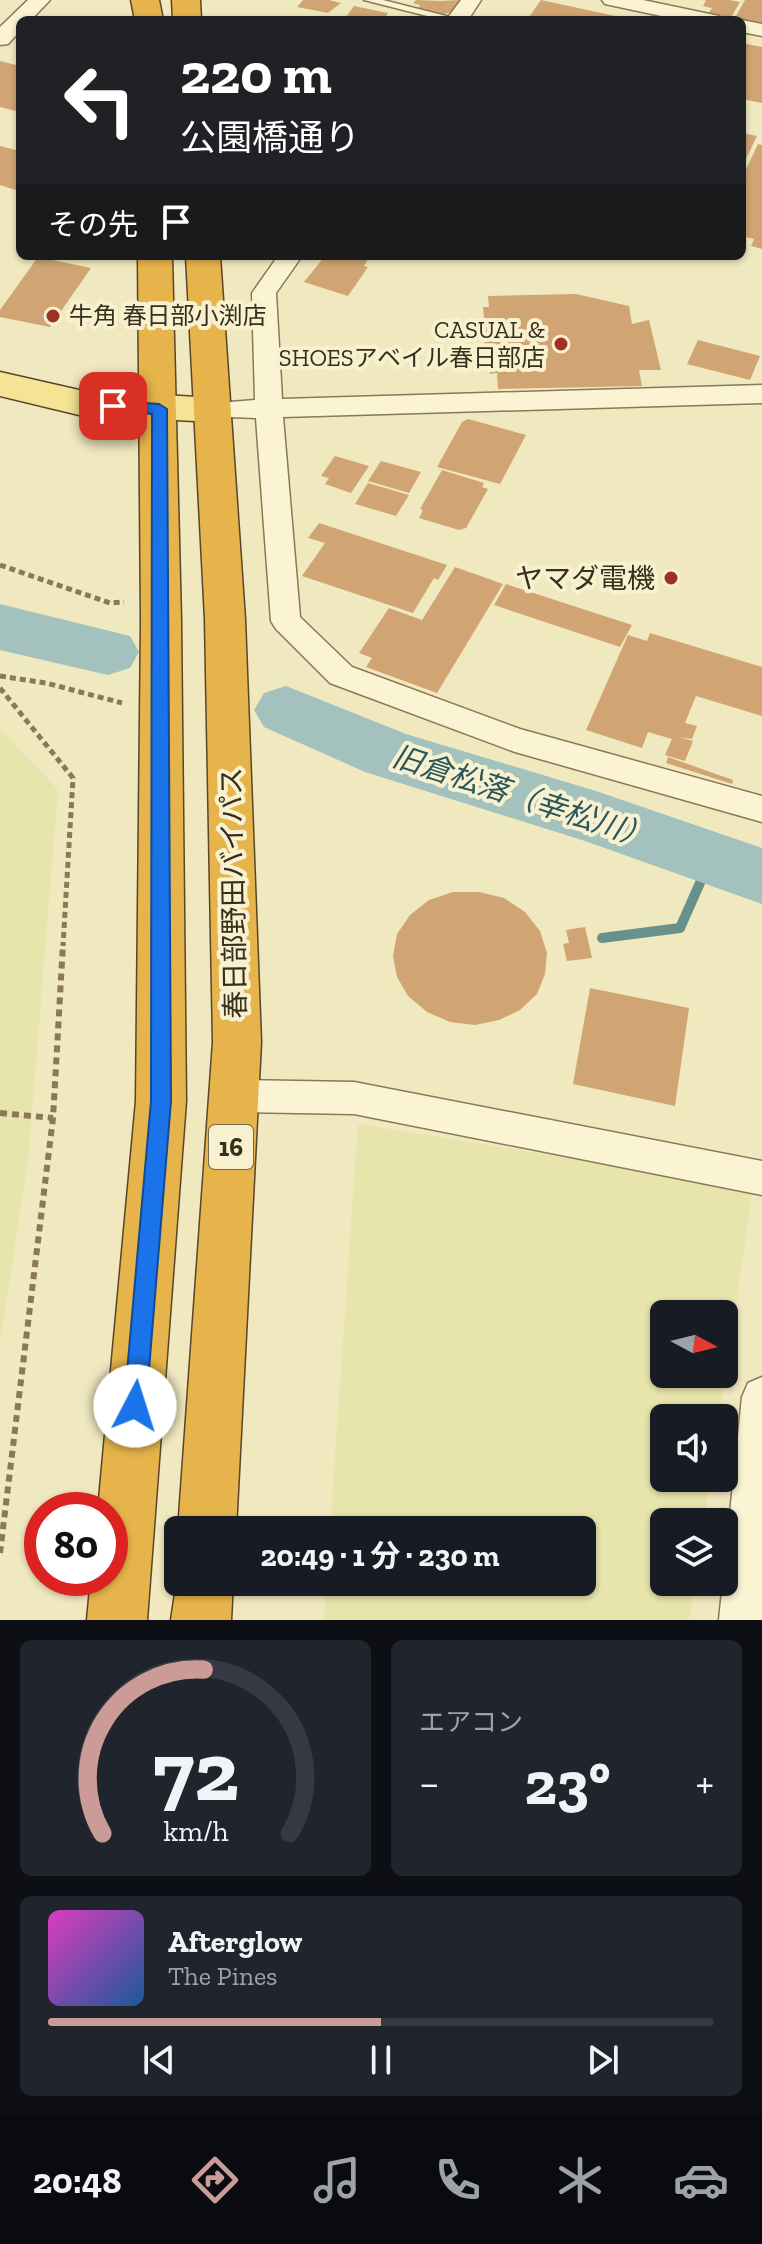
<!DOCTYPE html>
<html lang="ja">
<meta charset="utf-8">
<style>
body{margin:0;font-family:"Zilla Slab","Noto Sans JP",serif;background:#20242c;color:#f1f3f6;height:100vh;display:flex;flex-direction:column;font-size:30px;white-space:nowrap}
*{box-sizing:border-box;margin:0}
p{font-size:26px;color:#9ea1a6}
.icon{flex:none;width:44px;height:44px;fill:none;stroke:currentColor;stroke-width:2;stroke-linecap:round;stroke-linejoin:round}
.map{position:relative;height:1620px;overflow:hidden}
.panel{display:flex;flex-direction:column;gap:20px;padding:20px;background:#0d0f14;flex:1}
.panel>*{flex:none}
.top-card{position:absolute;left:16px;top:16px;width:730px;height:244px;border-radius:12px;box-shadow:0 2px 6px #0004;background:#202124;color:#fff;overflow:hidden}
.needle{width:52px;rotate:97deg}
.fabs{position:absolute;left:650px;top:1300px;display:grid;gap:16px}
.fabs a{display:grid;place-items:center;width:88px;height:88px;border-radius:12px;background:#171b24;box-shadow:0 2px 6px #0004;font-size:40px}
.speed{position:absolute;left:24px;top:1492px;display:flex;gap:16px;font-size:40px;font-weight:700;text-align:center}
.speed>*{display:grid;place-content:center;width:104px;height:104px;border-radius:50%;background:#171b24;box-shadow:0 2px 6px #0004;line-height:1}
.speed .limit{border:12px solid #d22;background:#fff;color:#111}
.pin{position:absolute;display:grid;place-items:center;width:68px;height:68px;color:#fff;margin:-34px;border-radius:16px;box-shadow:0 4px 12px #0006}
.me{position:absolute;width:88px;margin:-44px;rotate:5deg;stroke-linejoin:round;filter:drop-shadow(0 0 6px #0008)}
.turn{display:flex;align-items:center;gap:28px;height:168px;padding:0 32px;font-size:36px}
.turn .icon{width:104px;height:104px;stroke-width:2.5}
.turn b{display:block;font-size:56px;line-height:68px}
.then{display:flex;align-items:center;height:76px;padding:0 32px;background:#0003;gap:16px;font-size:30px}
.big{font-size:60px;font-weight:700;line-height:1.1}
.panel .widget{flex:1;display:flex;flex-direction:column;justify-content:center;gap:12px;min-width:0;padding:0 28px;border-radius:12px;background:#20242c}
.panel .dial{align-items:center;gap:0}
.dial svg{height:208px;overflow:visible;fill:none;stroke:#363941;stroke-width:7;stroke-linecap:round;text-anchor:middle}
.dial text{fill:#f1f3f6;stroke:none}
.song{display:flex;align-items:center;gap:24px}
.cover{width:96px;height:96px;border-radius:12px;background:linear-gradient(135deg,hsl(310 70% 55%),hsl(210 70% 35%))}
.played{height:8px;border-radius:4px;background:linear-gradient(90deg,#cb9c97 50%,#363941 50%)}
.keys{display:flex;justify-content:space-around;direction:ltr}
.heat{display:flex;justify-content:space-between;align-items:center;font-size:44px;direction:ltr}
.panel .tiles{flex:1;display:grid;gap:20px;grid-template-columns:1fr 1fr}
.widget:last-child{grid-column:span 2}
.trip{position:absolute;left:164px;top:1516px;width:432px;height:80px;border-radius:12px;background:#171b24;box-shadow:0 2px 6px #0004;font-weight:700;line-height:80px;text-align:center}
.tabs{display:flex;height:128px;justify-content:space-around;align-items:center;background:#090b0e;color:#9ea1a6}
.tabs .icon{width:56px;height:56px}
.tabs .selected{color:#cb9c97}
.tabs b{font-size:36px;color:#f1f3f6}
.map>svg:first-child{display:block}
.farmland{fill:#e7e4ac;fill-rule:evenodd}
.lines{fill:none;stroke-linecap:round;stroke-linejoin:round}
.stream{stroke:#69918c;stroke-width:10}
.river{fill:#a3c2bd;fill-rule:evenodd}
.building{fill:#d1a573}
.lane-casing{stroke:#8a7857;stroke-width:3}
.street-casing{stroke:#8a7857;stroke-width:3}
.primary-casing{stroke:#58452b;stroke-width:3}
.highway-casing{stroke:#58452b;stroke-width:3}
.path-far1{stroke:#8a7857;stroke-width:5;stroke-dasharray:6 4;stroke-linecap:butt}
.path{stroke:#8a7857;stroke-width:6;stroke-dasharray:7 5;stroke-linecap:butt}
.lane{fill:#fbf4d3;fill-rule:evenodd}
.street{fill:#fbf4d3;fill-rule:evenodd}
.primary{fill:#f6e494;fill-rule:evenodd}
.highway{fill:#e6b44a;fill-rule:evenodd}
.route{fill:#1a73e8;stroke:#114b97;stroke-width:2}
.poi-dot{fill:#9d3123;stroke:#f7f1d0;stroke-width:3}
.labels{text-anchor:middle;stroke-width:8;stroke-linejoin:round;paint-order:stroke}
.far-poi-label{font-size:24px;fill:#392d1c;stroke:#f7f1d0;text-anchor:start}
.shield{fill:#f7f1d0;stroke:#726852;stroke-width:2}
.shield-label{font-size:26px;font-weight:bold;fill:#392d1c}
.poi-label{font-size:28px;fill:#392d1c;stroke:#f7f1d0;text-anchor:end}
.street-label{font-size:28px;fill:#392d1c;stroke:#f7f1d0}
.water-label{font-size:30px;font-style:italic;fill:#2a575a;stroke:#f7f1d0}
</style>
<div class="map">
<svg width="762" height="1620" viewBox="0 0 762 1620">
<rect width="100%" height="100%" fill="#f0e8bf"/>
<g class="farmland">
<path d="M0,729l58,61 -30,370 -28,183z"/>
<path d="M358,1124l395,64 -34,230h-55v60h46l-6,44h-40v60h31l-6,38h-365l2,-38h256v-52h-252zM664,1314h60v60h-60z"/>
</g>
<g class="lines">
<path class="stream" d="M602,938l78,-10 31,-70"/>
<g class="river">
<path d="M0,604l130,32 9,16 -9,16 -22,7 -108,-25z"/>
<path d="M286,686l120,48 190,57 166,57v56l-177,-63 -220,-69 -101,-45 -10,-17 10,-17z"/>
</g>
</g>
<g class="building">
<path d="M303,0h26l12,3 -13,10 -31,-6z"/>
<path d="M416,0l24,1 21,-1 -9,12 -8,2 -26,-6 2,-3 -7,-2z"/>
<path d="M541,0l88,19v1h-102z"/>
<path d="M706,0h23l11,2 -10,17 -22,-5 4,-6 -9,-2z"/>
<path d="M745,0h17v26l-28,-6z"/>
<path d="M354,6l34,7 -4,7 -38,-3z"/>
<path d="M742,43l20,4v56l-20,-4z"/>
<path d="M0,61l20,5v46l-20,-5z"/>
<path d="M742,133l15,3 -15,31z"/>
<path d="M758,144l4,1v104l-11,-3 3,-7 -12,-3v-58z"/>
<path d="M0,146l20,5v34l-4,5 -16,-5z"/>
<path d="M325,256h45l-6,10 4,1 -20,29 -44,-14z"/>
<path d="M38,257l53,11 -41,59 -50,-10v-7z"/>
<path d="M576,294l53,12 3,18 17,-4 12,50h-22l3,16 -144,3 -1,-16 -7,1 -8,-44 3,-1 -2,-22h6l-1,-11z"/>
<path d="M698,340l62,16 -10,24 -63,-16z"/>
<path d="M468,419l58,16 -26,49 -63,-17 25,-45z"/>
<path d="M335,456l34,10 -18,27 -26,-9 4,-6 -8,-2z"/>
<path d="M381,461l40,11 -12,21 -41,-12z"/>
<path d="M442,470l42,13 -2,4 6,2 -22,39 -7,2 -40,-12 4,-8 -3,-1z"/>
<path d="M368,483l41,12 -13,21 -41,-12z"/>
<path d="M319,523l58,19 70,23 -9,15 -4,-2 -21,35 -111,-37 23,-33 -17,-5z"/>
<path d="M455,567l48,17 -66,109 -71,-26 6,-9 -13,-5 30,-45 33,12z"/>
<path d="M506,584l126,41 -12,22 -126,-42z"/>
<path d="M650,633l112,34v49l-66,-20 -11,27 12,3 -5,13 -13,-2 14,4 -8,20 -20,-6 7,-16 -24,-7 -6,16 -56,-18 42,-95 19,6z"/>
<path d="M668,757l65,23 -1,4 -66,-21z"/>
<path d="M453,892h26l25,6 21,14 15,19 7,22 -2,21 -8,20 -17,16 -21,10 -24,5 -25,-3 -23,-10 -19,-16 -11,-19 -4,-21 4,-22 13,-19 19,-15z"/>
<path d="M585,927l7,31 -25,3 -4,-17 6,-1 -3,-13z"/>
<path d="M590,988l99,20 -14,98 -102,-22z"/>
</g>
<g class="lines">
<defs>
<path id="lane" d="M364,0h19l79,20h-19z"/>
<g id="street">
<path d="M28,0h22l-19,20h-11v11l-12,13 -8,1v-18z"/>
<path d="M461,0h20l-13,20h-22z"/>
<path d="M602,0h41l76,16 4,4h-43l-75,-16z"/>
<path d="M741,20h1l20,4v12l-20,-4z"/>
<path d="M278,256h24l-26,37 6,106 480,-14v18l-479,14 17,200 52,50 168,62 242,67v26l-247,-70 -185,-69 -54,-54 -5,-8 -15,-203 -51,-2 -4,-6 4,-6 50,-4 -3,-107z"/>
<path d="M234,1080l120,2 408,79v34l-408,-81 -120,-2 -13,-4 -5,-12 5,-12z"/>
<path d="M762,1377v243h-43l23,-223 6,-14z"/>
</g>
<path id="primary" d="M0,372l79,18 135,8 13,3 5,9 -5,9 -13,3 -135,-7 -79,-19z"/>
<g id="highway">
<path d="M131,0h28l4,20h-28z"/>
<path d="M172,0h28l1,20h-28z"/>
<path d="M138,256h34l9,364 5,481 -39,519h-60l4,-42h19v-68h-12l38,-409 5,-481z"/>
<path d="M186,256h34l25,363 16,423 -25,488h-58l35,-488 -8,-423z"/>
<path d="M178,1574v8h55l-2,38h-60z"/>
</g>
</defs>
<use href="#lane" class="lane-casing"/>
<use href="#street" class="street-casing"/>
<use href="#primary" class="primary-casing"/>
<use href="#highway" class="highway-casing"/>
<g class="path-far1">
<path d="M0,565l110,38 14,-1"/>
<path d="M0,676l46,7 76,20"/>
<path d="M0,688l73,90 -10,168"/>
</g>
<g class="path">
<path d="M0,1113l53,5"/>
<path d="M0,1553l53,-435 10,-174"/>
</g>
<use href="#lane" class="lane"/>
<use href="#street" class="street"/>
<use href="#primary" class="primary"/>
<use href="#highway" class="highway"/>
</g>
<path class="route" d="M113,401l46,3 8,5 4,692 -25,305 -3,8 -8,4 -8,-4 -3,-8 27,-305 1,-687 -45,-5v-7z"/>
<g class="poi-dot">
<circle cx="53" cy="316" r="8"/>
<circle cx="561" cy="344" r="8"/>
<circle cx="671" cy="578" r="8"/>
</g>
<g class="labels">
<g class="far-poi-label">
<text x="69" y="324">牛角 春日部小渕店</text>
<text x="545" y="338" text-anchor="end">CASUAL &amp;<tspan x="545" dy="28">SHOESアベイル春日部店</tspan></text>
</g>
<rect class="shield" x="209" y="1125" width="44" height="44" rx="6"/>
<g class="shield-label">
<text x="231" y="1156">16</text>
</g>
<g class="poi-label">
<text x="655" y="588">ヤマダ電機</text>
</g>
<g class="street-label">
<text transform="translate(233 893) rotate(-91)" y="10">春日部野田バイパス</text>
</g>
<g class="water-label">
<text transform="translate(522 797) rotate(18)" y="10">旧倉松落（幸松川）</text>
</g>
</g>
</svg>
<div class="fabs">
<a><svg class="needle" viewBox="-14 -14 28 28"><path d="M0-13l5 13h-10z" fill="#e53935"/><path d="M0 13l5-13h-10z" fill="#9ea1a6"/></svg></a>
<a><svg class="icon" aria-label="sound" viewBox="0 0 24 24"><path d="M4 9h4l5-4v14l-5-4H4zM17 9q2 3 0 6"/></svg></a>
<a><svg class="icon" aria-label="layers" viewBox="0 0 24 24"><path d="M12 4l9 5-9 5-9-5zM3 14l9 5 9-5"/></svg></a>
</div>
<div class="speed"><div class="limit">80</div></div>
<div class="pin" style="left:113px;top:406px;background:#d93025"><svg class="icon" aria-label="arrive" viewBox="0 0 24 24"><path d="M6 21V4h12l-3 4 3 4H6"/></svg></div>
<svg class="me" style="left:135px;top:1406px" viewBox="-20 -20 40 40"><circle r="19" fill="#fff"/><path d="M0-13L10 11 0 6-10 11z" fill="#1a73e8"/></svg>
<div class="trip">20:49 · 1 分 · 230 m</div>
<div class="top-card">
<div class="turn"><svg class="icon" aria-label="left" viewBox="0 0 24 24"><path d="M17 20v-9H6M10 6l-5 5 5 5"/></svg><div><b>220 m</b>公園橋通り</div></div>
<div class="then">その先<svg class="icon" aria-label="arrive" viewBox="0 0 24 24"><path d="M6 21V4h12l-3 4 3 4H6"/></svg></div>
</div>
</div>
<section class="panel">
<div class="tiles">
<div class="widget dial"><svg viewBox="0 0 100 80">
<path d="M14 69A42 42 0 1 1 86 69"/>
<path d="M14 69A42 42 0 0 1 53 6" stroke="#cb9c97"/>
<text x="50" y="56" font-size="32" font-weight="700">72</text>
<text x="50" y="72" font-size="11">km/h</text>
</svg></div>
<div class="widget"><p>エアコン</p>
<div class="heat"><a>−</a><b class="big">23°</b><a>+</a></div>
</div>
<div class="widget">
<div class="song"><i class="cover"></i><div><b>Afterglow</b><p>The Pines</p></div></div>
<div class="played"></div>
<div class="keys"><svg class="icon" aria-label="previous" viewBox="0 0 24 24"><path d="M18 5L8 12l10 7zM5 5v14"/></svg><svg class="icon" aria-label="pause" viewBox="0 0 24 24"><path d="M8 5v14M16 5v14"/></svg><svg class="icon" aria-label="next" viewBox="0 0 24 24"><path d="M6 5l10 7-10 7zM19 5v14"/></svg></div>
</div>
</div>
</section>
<nav class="tabs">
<b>20:48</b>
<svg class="icon selected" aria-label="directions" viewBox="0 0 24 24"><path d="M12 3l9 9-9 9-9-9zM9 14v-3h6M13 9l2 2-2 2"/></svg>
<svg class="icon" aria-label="music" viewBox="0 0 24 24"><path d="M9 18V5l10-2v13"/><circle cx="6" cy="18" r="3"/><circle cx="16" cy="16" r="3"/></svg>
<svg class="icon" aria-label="phone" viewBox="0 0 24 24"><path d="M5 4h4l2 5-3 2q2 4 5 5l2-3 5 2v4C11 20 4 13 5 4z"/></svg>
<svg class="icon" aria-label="climate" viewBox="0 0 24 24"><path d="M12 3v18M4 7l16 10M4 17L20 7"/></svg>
<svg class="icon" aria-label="car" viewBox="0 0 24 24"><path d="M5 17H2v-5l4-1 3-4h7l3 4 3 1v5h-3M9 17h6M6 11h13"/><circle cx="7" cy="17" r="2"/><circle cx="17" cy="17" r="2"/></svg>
</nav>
